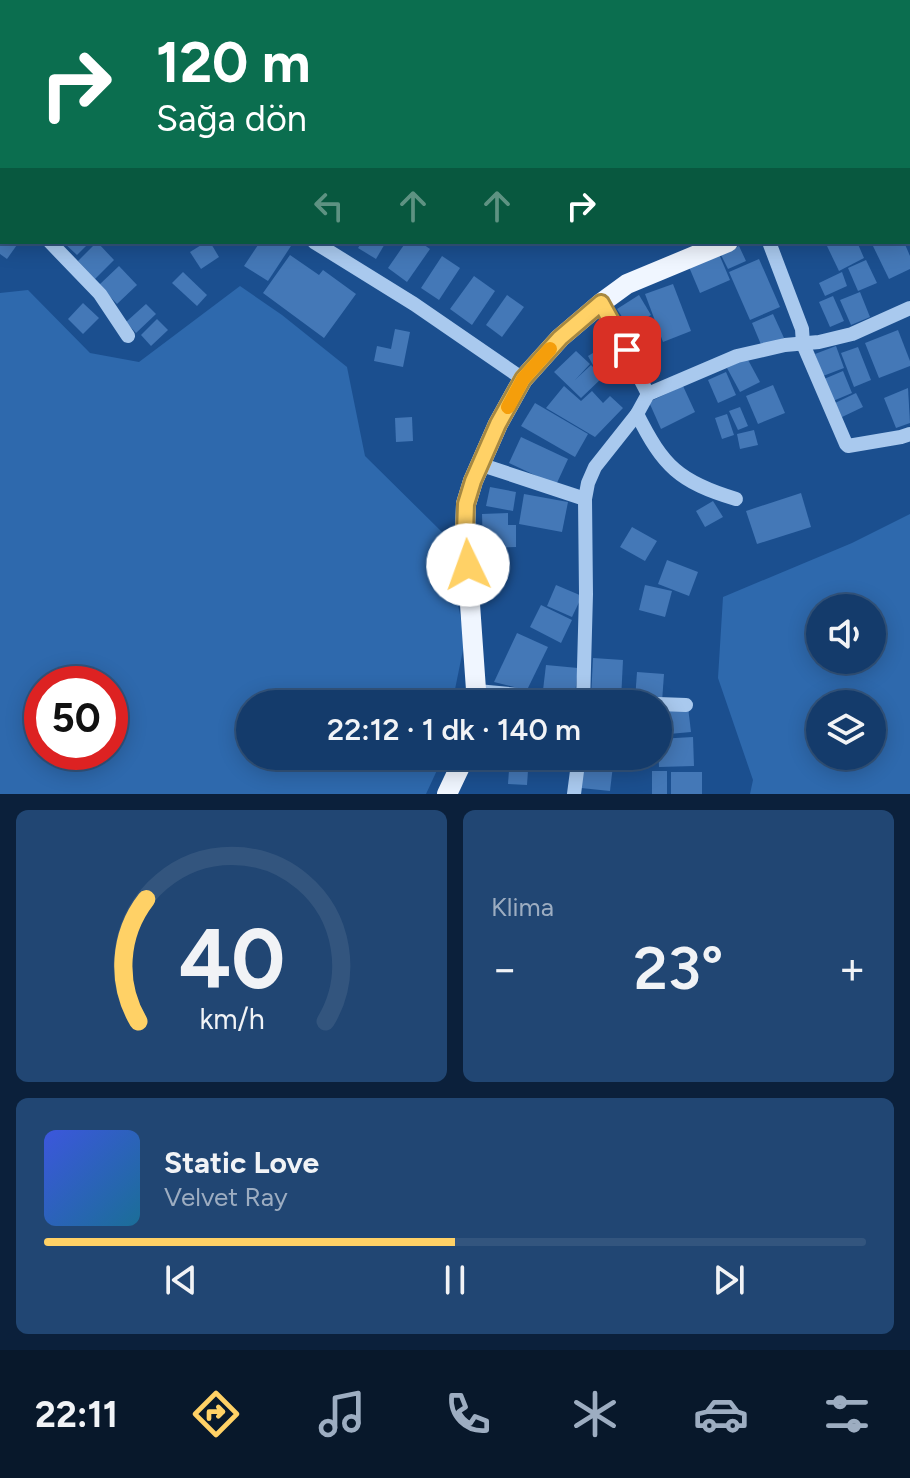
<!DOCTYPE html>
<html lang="tr">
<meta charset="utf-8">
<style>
body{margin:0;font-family:Figtree,sans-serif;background:#214673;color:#f1f3f6;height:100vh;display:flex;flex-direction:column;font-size:30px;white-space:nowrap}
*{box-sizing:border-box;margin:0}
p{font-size:26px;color:#9dadc1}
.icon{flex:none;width:44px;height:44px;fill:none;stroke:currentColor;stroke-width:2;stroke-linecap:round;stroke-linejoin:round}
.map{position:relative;height:794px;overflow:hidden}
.drawer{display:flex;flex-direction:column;gap:16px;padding:16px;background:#0b203b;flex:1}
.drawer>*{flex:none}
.top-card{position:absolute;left:0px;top:0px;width:910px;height:244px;box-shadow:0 4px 20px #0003,0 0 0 2px #33557e;background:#0b6e4f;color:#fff;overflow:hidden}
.controls{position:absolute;left:806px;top:594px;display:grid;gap:16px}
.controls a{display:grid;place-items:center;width:80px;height:80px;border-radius:50%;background:#143b6b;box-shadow:0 4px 20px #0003,0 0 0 2px #33557e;font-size:40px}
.speed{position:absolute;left:24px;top:666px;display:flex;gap:16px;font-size:40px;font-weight:700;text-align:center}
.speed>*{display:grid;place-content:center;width:104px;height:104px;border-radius:50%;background:#143b6b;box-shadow:0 4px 20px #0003,0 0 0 2px #33557e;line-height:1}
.speed .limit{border:12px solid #d22;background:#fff;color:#111}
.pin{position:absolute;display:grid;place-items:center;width:68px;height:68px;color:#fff;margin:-34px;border-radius:16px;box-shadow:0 4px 12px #0006}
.me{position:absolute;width:88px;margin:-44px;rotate:357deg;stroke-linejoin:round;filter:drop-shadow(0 0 6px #0008)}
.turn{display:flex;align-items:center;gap:28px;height:168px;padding:0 24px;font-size:36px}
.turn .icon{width:104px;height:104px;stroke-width:2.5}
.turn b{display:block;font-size:56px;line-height:68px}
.lanes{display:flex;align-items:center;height:76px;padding:0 24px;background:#0003;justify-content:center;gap:40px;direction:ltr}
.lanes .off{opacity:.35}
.big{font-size:60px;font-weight:600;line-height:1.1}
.drawer .widget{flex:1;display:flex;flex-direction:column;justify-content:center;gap:12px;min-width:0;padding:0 28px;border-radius:12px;background:#214673}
.drawer .dial{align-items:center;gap:0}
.dial svg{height:208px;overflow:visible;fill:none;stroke:#33557e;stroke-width:7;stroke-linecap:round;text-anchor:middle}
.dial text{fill:#f1f3f6;stroke:none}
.song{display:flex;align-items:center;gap:24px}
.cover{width:96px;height:96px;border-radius:12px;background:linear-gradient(135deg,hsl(230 70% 55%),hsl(200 70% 35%))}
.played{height:8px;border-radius:4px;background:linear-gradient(90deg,#ffd166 50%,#33557e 50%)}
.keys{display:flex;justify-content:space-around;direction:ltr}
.heat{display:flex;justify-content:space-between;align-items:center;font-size:44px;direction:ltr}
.drawer .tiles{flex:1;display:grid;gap:16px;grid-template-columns:1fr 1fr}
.widget:last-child{grid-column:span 2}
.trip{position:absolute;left:236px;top:690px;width:436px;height:80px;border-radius:40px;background:#143b6b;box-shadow:0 4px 20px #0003,0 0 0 2px #33557e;font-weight:600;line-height:80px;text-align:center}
.tabs{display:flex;height:128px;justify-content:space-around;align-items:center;background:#08182b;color:#9dadc1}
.tabs .icon{width:56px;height:56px}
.tabs .current{color:#ffd166}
.tabs b{font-size:36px;color:#f1f3f6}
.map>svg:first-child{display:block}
.green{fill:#2e69ad;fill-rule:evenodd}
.building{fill:#4478b7}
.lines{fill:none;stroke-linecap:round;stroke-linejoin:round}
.minor{stroke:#a9c9ee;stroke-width:14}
.major{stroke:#f0f6ff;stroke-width:20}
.route-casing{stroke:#a68842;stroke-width:20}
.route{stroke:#ffd166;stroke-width:14}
.slow{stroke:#f59e0b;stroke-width:14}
</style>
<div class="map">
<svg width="910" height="794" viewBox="0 0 910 794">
<rect width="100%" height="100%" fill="#1b4f8f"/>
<g class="green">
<path d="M488,0h422v150h-2v-148h-415z"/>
<path d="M240,286l42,29 65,52 18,89 79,78 21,106 -13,64h-202v52h191l-2,10 -13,28h-426v-501l28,-3 62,63 49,9zM42,684h68v68h-68z"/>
<path d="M910,514v280h-160l3,-14 -35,-102 5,-81 129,-54zM872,608v52h-52v-52zM872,704v52h-52v-52z"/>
</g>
<g class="building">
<path d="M0,242h19l-12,17 -7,-5z"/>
<path d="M63,242h27l-13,13z"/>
<path d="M97,242l17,18 -19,19 -17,-18z"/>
<path d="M206,242h4l9,15 -18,12 -11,-17z"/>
<path d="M260,242h25l6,4 -23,35 -24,-15z"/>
<path d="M362,242h24l-10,17 -18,-11z"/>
<path d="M406,242h14l10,7 -23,33 -19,-14z"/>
<path d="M835,242h22l7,16 -25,13 -12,-25z"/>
<path d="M876,242h28l6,14v13l-21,10 -17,-35z"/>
<path d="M739,246l7,15 -18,8 -8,-16z"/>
<path d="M719,254l11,26 -30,13 -11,-26z"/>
<path d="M290,255l29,20 4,-5 33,24 -32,44 -61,-45z"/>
<path d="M442,256l18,12 -21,32 -18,-12z"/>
<path d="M759,259l21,48 -30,13 -21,-48z"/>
<path d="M866,260l11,23 -19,8 -10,-23z"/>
<path d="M119,266l18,19 -20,19 -18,-19z"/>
<path d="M183,272l24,23 -10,11 -25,-23z"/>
<path d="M842,272l5,14 -22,10 -6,-13z"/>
<path d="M474,276l21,15 -23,34 -22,-16z"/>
<path d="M673,284l18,47 -28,11 -18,-48z"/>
<path d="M860,292l10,25 -19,8 -11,-25z"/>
<path d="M507,295l17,12 -22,30 -16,-12z"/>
<path d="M639,295l12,20 -22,13 -12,-19z"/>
<path d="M833,296l11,25 -14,6 -11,-25z"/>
<path d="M83,303l16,15 -16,16 -15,-15z"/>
<path d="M146,304l10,10 -20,19 -10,-11z"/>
<path d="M773,314l11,24 -22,9 -10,-24z"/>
<path d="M157,319l11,11 -17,16 -10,-11z"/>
<path d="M395,329l15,3 -7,35 -29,-6 3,-15 14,3z"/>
<path d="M898,330l12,31v5l-31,12 -14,-35z"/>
<path d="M836,346l8,22 -21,8 -8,-22z"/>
<path d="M603,347l6,10 -15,10 -6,-11z"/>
<path d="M858,347l13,33 -17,7 -13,-34z"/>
<path d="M576,351l14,13 -15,16 16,-15 12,12 -22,21 -27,-26z"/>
<path d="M747,358l13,24 -20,10 -13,-24z"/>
<path d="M843,371l9,22 -19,8 -9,-22z"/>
<path d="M726,372l10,23 -18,8 -10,-23z"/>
<path d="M773,385l12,28 -27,11 -12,-28z"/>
<path d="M564,386l17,15 11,-10 11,12 7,-7 13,12 -28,29 -49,-29z"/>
<path d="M683,386l12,26 -34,17 -12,-27z"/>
<path d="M908,388l2,35 -14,5 -12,-30z"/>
<path d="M856,393l7,14 -21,10 -7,-14z"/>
<path d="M535,403l53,31 -13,23 -54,-31z"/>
<path d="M740,407l8,19 -10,4 -9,-19z"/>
<path d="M727,414l7,21 -12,4 -7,-21z"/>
<path d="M412,417l1,24 -17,1 -1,-24z"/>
<path d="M754,430l4,15 -18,4 -3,-15z"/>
<path d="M521,437l47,22 -12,26 -47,-22z"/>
<path d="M490,487l26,5 -3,19 -27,-5z"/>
<path d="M801,493l10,34 -54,17 -11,-33z"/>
<path d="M524,494l44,8 -6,30 -43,-8z"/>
<path d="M713,501l10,16 -18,10 -9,-16z"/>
<path d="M508,513v12h8v22l-33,1 -1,-34z"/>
<path d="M632,527l25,14 -12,20 -25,-14z"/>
<path d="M667,560l31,12 -9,24 -31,-12z"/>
<path d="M556,585l26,11 -10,21 -25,-11z"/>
<path d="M645,585l27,6 -7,26 -26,-7z"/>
<path d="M541,605l31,15 -11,23 -31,-16z"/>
<path d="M517,633l31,14 -21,43 -33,-8z"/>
<path d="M593,658l30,2 -2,40 -30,-2z"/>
<path d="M546,665l32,3 -3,26 -32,-4z"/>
<path d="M637,672l27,2 -2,28 -27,-2z"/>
<path d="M688,707l3,25 -33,3v-25z"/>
<path d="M693,737l1,29 -35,1 -1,-28z"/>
<path d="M510,756h19l-2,29 -19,-1z"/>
<path d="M544,756h30l-2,15 -30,-2z"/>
<path d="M585,756l29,1 -4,34 -29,-3z"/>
<rect x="652" y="771" width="15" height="23"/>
<rect x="671" y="772" width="31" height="22"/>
</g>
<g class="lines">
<g class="minor">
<path d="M34,0l3,2"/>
<path d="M0,73l2,1"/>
<path d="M0,207l2,2"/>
<path d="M50,242l50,52 28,42"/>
<path d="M314,242l100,62 109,75"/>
<path d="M769,242l33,87 1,15 43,100 2,2 53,-9 9,-3"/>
<path d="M601,303l47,91"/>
<path d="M637,414c26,52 42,68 99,85"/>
<path d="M479,464l106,35"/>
<path d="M477,691l106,10 71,3"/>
<path d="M583,704l3,-110 -1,-95 3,-16 7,-16 42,-53 11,-20 89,-38 48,-11 34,-3 33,-8 58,-26"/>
<path d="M658,704l28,1"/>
<path d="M574,794l5,-38"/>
</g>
<g class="major">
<path d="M908,166h2"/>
<path d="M477,704l-12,-171 1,-29 7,-23 25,-57 25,-45 37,-41 41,-35 26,-19 101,-42"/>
<path d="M447,794l18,-38"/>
</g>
</g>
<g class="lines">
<defs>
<path id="route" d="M468,565l-3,-32 1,-29 7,-23 25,-57 25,-45 37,-41 41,-35 26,47"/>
</defs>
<use href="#route" class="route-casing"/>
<use href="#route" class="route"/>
<path class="slow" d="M508,407l15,-28 27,-30"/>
</g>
</svg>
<div class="controls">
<a><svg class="icon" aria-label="sound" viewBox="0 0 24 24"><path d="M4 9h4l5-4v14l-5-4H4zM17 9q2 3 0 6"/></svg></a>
<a><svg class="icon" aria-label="layers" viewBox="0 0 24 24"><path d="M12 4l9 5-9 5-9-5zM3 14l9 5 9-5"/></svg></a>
</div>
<div class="speed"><div class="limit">50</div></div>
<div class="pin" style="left:627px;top:350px;background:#d93025"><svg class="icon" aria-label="arrive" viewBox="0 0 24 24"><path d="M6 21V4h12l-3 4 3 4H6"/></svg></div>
<svg class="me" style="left:468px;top:565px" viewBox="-20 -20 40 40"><circle r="19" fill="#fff"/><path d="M0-13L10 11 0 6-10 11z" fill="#ffd166"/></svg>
<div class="trip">22:12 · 1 dk · 140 m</div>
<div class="top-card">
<div class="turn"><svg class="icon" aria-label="right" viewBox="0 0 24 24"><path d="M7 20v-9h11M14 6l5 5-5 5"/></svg><div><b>120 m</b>Sağa dön</div></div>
<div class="lanes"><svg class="icon off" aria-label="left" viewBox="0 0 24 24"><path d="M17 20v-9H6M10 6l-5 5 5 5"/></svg><svg class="icon off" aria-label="ahead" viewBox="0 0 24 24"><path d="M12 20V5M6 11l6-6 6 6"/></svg><svg class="icon off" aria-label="ahead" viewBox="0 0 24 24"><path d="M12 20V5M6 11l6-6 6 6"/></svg><svg class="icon" aria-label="right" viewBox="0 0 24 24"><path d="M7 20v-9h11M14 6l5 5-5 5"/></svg></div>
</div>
</div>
<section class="drawer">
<div class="tiles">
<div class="widget dial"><svg viewBox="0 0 100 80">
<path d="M14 69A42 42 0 1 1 86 69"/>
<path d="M14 69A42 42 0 0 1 17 22" stroke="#ffd166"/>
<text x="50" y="56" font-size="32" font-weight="700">40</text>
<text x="50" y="72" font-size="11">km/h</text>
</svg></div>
<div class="widget"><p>Klima</p>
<div class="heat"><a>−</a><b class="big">23°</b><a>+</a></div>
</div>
<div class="widget">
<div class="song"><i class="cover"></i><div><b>Static Love</b><p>Velvet Ray</p></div></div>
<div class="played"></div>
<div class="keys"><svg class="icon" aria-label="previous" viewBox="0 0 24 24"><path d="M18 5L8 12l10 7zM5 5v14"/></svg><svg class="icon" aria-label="pause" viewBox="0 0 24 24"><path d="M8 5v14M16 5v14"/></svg><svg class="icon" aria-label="next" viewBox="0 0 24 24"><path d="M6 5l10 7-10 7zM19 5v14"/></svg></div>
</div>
</div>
</section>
<nav class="tabs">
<b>22:11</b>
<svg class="icon current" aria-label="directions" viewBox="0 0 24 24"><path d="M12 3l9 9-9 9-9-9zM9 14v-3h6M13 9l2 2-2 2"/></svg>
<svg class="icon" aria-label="music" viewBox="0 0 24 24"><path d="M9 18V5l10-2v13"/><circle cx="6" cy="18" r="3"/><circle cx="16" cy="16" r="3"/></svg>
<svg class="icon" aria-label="phone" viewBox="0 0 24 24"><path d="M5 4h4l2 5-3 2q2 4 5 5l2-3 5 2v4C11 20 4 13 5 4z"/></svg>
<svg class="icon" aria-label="climate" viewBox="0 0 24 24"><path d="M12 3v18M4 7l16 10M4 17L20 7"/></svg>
<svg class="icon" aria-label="car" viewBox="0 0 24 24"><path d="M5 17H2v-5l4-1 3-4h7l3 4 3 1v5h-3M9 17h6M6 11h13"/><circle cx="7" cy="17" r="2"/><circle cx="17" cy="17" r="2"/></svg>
<svg class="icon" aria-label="filters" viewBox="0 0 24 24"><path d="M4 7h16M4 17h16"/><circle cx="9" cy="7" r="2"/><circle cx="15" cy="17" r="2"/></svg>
</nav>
